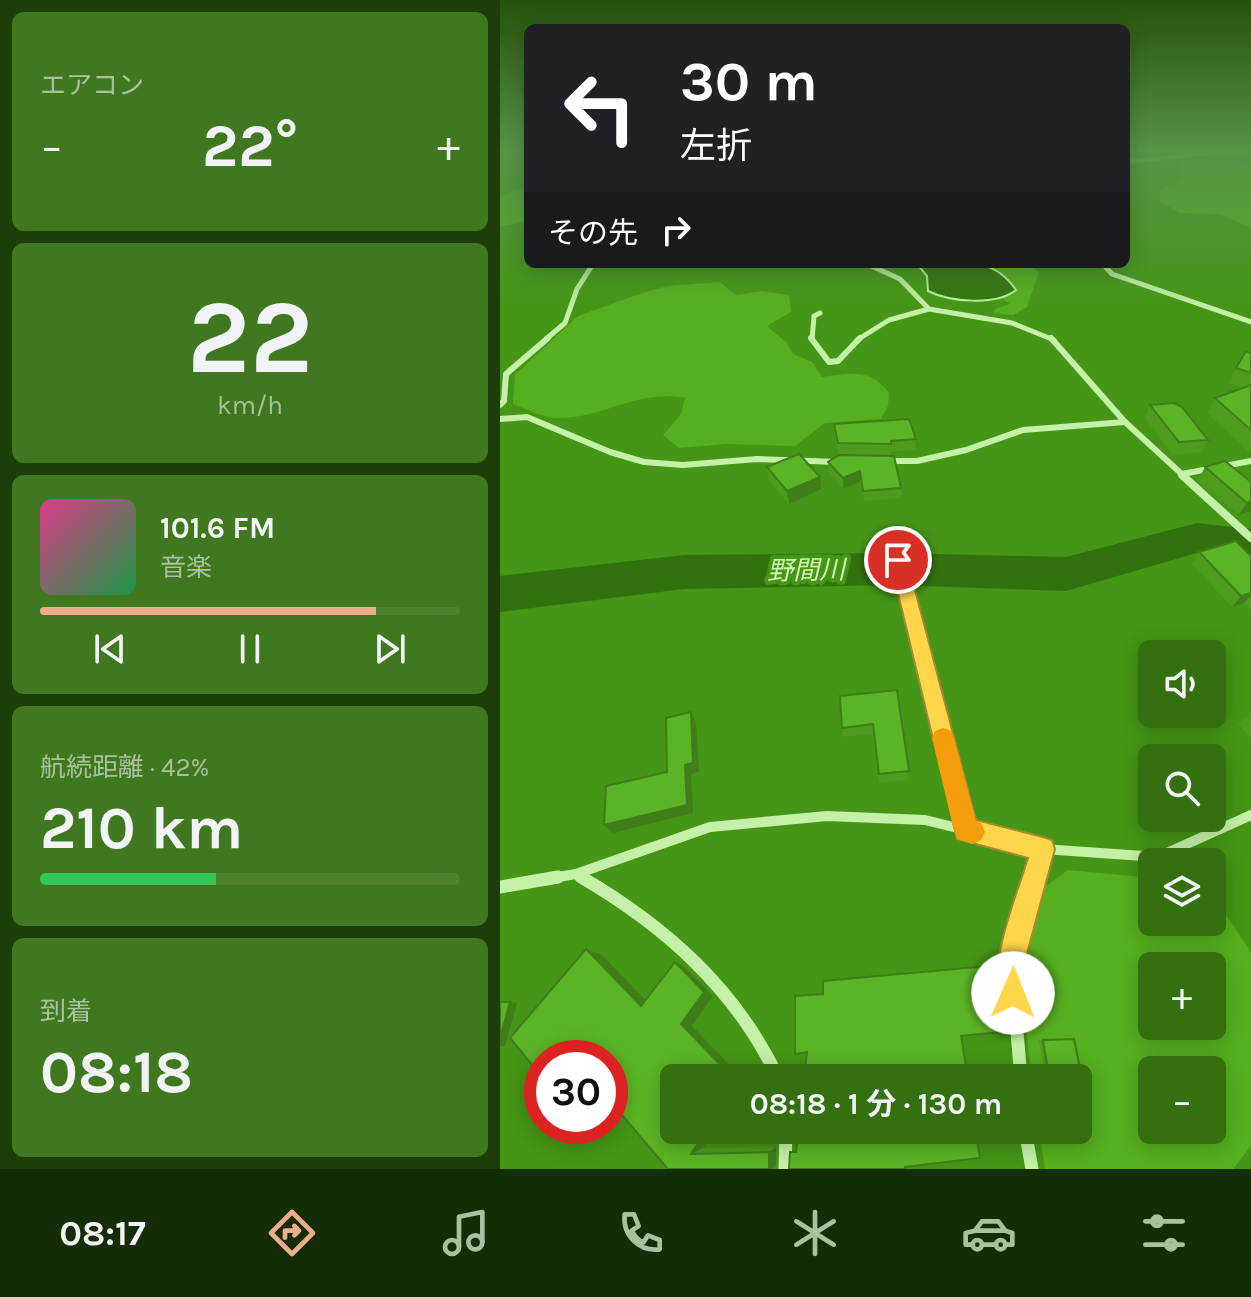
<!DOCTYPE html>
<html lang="ja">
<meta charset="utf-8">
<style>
body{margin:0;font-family:Karla,"Noto Sans JP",sans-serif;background:#3f781e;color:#f1f3f6;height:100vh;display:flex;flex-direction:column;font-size:30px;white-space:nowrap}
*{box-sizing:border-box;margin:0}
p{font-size:26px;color:#a9c19f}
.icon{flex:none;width:44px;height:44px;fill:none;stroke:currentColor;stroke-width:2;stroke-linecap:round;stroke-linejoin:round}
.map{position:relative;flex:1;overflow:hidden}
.side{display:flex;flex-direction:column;gap:12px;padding:12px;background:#1d3e09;width:500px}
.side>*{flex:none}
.banner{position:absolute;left:24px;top:24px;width:606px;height:244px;border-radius:12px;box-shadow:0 4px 20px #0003;background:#202124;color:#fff;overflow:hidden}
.buttons{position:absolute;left:638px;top:640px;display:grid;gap:16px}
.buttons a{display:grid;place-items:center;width:88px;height:88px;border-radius:12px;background:#347010;box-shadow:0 4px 20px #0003;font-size:40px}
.speed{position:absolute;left:24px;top:1040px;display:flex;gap:16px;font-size:40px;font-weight:700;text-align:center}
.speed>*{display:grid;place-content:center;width:104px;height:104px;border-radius:50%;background:#347010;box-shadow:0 4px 20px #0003;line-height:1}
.speed .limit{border:12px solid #d22;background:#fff;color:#111}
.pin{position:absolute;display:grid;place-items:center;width:68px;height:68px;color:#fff;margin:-34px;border:4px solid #fff;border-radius:50%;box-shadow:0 2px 8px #0007}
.me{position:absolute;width:88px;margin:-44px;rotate:1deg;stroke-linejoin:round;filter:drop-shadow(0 0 6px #0008)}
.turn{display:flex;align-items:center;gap:28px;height:168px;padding:0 24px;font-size:36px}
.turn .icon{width:104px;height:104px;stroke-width:2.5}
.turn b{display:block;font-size:56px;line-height:68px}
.then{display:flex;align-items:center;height:76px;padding:0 24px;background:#0003;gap:16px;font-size:30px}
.big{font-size:60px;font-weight:700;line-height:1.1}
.side .widget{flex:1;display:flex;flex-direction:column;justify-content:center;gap:12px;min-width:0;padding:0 28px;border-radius:12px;background:#3f781e}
.side .dial{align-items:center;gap:0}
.dial b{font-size:104px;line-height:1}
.song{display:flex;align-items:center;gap:24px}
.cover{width:96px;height:96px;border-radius:12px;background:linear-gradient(135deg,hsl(330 70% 55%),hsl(140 70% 35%))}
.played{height:8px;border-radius:4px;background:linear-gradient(90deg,#eead8d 80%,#4e8230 80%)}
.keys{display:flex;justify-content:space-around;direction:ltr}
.heat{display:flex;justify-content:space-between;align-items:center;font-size:44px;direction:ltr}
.charge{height:12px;border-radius:6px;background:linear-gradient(90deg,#34c759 42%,#4e8230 0)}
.trip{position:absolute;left:160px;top:1064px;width:432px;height:80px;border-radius:12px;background:#347010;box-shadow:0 4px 20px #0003;font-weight:700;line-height:80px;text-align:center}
.dock{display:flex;height:128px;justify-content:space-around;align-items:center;background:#152d06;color:#a9c19f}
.dock .icon{width:56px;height:56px}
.dock .on{color:#eead8d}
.dock b{font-size:36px;color:#f1f3f6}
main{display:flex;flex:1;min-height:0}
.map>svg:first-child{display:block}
.green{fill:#56af1f;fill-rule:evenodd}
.water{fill:#32720e;stroke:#bdf49a;stroke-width:2}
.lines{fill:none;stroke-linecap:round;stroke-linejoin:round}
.river{fill:#32720e;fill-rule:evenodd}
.minor-far5{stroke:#c4f1a7;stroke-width:4}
.minor-far4{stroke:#c4f1a7;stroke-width:5}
.minor-far3{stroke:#c4f1a7;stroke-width:6}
.minor-far2{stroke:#c4f1a7;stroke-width:8}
.minor-far1{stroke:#c4f1a7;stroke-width:10}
.minor{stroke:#c4f1a7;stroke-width:13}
.tertiary{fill:#c4f1a7;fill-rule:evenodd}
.wall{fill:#4e9b20}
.shaded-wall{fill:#407e1a}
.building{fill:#5bb425;stroke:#407e1a;stroke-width:2}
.route{fill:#ffd54a;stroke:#a68a30;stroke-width:2}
.slow{fill:#f59e0b}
.labels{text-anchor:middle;stroke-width:8;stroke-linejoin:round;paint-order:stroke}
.water-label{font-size:26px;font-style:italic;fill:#cef8b4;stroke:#459516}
</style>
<main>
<section class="side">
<div class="widget"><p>エアコン</p>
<div class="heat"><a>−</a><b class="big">22°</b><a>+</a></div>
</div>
<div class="widget dial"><b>22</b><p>km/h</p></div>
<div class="widget">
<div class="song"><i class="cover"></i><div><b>101.6 FM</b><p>音楽</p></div></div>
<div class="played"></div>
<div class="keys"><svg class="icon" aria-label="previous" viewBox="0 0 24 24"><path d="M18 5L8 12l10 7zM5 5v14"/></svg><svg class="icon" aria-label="pause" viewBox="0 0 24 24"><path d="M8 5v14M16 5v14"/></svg><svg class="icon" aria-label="next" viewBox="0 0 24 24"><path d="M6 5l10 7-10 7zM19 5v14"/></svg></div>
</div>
<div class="widget"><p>航続距離 · 42%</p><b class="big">210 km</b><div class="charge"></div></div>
<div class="widget"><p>到着</p><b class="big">08:18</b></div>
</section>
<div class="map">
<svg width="751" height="1169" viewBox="0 0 751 1169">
<rect width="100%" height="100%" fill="#459516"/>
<g class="green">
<path d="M699,158l52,6v64l-31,-14 -40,-1 -20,-12v-11l16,-8 6,-19z"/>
<path d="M17,189h11v32l-28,6v-30z"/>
<path d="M472,264h56l11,8 -12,35 -14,8 -19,-2 1,-4 15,-5 -17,-13z"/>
<path d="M220,282l16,13 26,-4 27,4 2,17 -24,14 19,16 7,12 19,8 10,15c28,-4 49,-9 67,16l-1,13 -7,13 -56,4 -30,23 -69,-2 -47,4 -16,-13 18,-21 4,-16c-51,-9 -82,22 -130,20 -13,-1 -29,-9 -42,-14l2,-29 63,-59 64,-23 26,-7z"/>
<path d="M568,870l84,8v44h60v-28l39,58v194l-18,23h-188l-6,-39h39v-52h-46l-13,-107 27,-85zM652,966h60v60h-60zM652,1070h60v60h-60z"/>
</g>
<path class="water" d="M417,264c40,0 74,-11 99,26 -20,16 -66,12 -88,1l-1,-15z"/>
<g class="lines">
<path class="river" d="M697,523l54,6v30l-54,-6 -131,38 -173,-6 -209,4 -184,23v-36l184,-21 209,-2 173,4z"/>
<path class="minor-far5" d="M626,162l89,-10"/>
<g class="minor-far4">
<path d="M367,264l33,15 29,30 83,14 42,17"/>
<path d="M603,264l9,10 139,48"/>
<path d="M45,340l20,-17 12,-34 16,-25"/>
<path d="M312,340l2,-24 6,-3"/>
<path d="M357,340l32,-20 40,-11"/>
</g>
<g class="minor-far3">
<path d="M311,338l18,24 9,-1 22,-23"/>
<path d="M551,338l74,84 60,55"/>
<path d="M0,405l4,-4 2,-27 42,-36"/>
<path d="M0,419l27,-2 83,35 34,10 39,3 74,-6 81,3"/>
<path d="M387,461h30l49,-11 57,-20 102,-8"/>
<path d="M682,474l69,-13"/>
</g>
<g class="minor-far2">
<path d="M682,475l69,63"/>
<path d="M398,560l23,93"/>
</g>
<g class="minor-far1">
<path d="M421,651l45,179"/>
<path d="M76,874l9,5"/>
<path d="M46,879l30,-5 134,-47 117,-11 98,4 118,29 115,8 93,-42"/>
<path d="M535,879l8,-30"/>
</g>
<g class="minor">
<path d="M81,877c84,49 155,112 197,201"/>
<path d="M0,887l58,-10"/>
<path d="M521,1078l-10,-113 24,-88"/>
<path d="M525,1130l7,39"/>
<path d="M285,1169l1,-39"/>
</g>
<path class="tertiary" d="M627,150h124v4l-121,-2z"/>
</g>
<g class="wall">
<path d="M751,353v97l-3,1 -41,-38 8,-15 27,-10 -14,-5 8,-15z"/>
<path d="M650,405l58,35 -6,12 -29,3 -28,-37z"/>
<path d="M334,424l82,15 -1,11 -24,2v3l-53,-1z"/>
<path d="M328,462l73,26v10l-37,3 -4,-19 -17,7 -14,-16z"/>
<path d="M267,467l53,10 1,12 -32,15 -20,-24z"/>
<path d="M705,467l46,15v29l-12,4 -41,-35z"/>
<path d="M699,552l52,4v54l-7,-7 -12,4 -40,-43z"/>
<path d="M397,690l12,81 -1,9 -29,3 -6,-49 -30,3 -3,-41z"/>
<path d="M751,713v26l-13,-16z"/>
<path d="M102,955l44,45 40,-32 27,28 -21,30 47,49 -65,55h41l-12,18 73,-1v18l-108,4z"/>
<path d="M574,1039l4,39h-32l-7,-38z"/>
</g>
<g class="shaded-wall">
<path d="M360,471v11l-17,7v-11z"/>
<path d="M320,477l1,12 -32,15 -2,-13z"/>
<path d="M751,501v10l-12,4 8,-12z"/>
<path d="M751,593v2l-7,8 -12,4 9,-11z"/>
<path d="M191,712l5,11 3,49 -8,2 2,39 -80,20 -9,-8 81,-60z"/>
<path d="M86,949l16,6 52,54 -13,-3z"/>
<path d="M175,962l11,6 27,28 -21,30 47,49 -2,3h-8l-48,-54z"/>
<path d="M10,1002l7,1 -12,43h-5v-8z"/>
<path d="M207,1130h8l-12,18 -12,6z"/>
<path d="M276,1147v18l-4,4h-7l4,-17z"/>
</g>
<g class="building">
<path d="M746,351l5,2v20l-15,-5z"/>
<path d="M751,385v45l-36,-32z"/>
<path d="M674,403l8,4 26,33 -29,2 -29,-37z"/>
<path d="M409,419l7,20 -25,2v3l-53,-1 -4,-19z"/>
<path d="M299,454l21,23 -33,14 -20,-24z"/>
<path d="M339,455l55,1 7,32 -38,3 -3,-20 -17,7 -15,-16z"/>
<path d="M725,461l26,21v19l-4,2 -42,-36z"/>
<path d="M736,541l15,15v37l-10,3 -42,-44z"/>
<path d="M397,690l12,81 -30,3 -6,-50 -31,4 -2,-32z"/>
<path d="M191,712l2,51 -8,2 2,40 -83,20 2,-39 61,-14 -1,-54z"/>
<path d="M86,949l55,57 34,-44 29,30 -23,32 50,52 -2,2h-55v52h33l-16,24 78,-2v17h-101l-58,-68v-43h-68v19l-32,-39z"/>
<path d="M488,966l12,66 -39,4 7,42h-164l3,-26 -12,2v-58l28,-2v-13z"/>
<path d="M0,1002h10l-10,36z"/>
<path d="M574,1039l10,49 -6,1v-11h-29l-6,-38z"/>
<path d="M299,1130h176l5,28 -75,9v2h-116l1,-17h6z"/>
</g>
<linearGradient id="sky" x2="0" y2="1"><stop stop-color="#26520c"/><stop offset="0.48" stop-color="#569447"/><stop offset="1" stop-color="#569447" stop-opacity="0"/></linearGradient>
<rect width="751" height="313" fill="url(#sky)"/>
<path class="route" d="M398,553l9,7 69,260 67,17 9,3 3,9 -31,116 3,28 -4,10 -10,4 -10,-4c-17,-40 13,-104 25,-145l-71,-19 -67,-279z"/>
<path class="slow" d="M443,728l8,3 3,7 22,83 5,2 4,9 -4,8 -9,4 -15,-5 -3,-9 -22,-92 3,-7z"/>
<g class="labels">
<g class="water-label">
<text transform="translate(306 570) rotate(-1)" y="9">野間川</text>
</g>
</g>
</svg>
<div class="buttons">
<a><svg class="icon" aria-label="sound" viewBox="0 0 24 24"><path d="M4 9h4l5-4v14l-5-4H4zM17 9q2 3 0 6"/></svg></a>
<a><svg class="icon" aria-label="search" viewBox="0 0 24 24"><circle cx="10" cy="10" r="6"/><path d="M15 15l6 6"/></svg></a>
<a><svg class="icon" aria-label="layers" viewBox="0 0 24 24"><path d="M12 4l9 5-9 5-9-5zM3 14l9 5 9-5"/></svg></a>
<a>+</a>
<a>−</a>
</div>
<div class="speed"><div class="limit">30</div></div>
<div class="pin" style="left:398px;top:560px;background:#d93025"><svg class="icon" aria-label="arrive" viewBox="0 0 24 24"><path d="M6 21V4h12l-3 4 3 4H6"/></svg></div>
<svg class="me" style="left:513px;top:993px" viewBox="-20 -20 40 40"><circle r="19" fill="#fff"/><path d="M0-13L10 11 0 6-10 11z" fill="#ffd54a"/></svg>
<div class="trip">08:18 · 1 分 · 130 m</div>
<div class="banner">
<div class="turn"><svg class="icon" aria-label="left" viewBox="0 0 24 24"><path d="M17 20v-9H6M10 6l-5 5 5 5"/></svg><div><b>30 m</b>左折</div></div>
<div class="then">その先<svg class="icon" aria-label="right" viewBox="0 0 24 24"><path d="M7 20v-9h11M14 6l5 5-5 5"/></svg></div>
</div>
</div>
</main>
<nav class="dock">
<b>08:17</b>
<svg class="icon on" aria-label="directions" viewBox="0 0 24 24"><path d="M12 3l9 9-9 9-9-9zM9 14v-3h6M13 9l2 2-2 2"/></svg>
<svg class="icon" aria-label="music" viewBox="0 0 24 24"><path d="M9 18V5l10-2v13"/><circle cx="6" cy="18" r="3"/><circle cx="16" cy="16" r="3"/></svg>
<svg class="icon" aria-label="phone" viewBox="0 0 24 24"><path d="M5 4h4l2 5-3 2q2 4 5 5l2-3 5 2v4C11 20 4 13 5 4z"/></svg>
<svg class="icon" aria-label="climate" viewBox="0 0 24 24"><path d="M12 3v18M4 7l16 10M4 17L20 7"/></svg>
<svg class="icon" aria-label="car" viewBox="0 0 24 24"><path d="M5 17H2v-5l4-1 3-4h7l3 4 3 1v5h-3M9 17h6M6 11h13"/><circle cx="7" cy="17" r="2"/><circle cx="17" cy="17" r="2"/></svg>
<svg class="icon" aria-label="filters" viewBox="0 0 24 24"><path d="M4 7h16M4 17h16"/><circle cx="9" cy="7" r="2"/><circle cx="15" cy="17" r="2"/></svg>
</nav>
